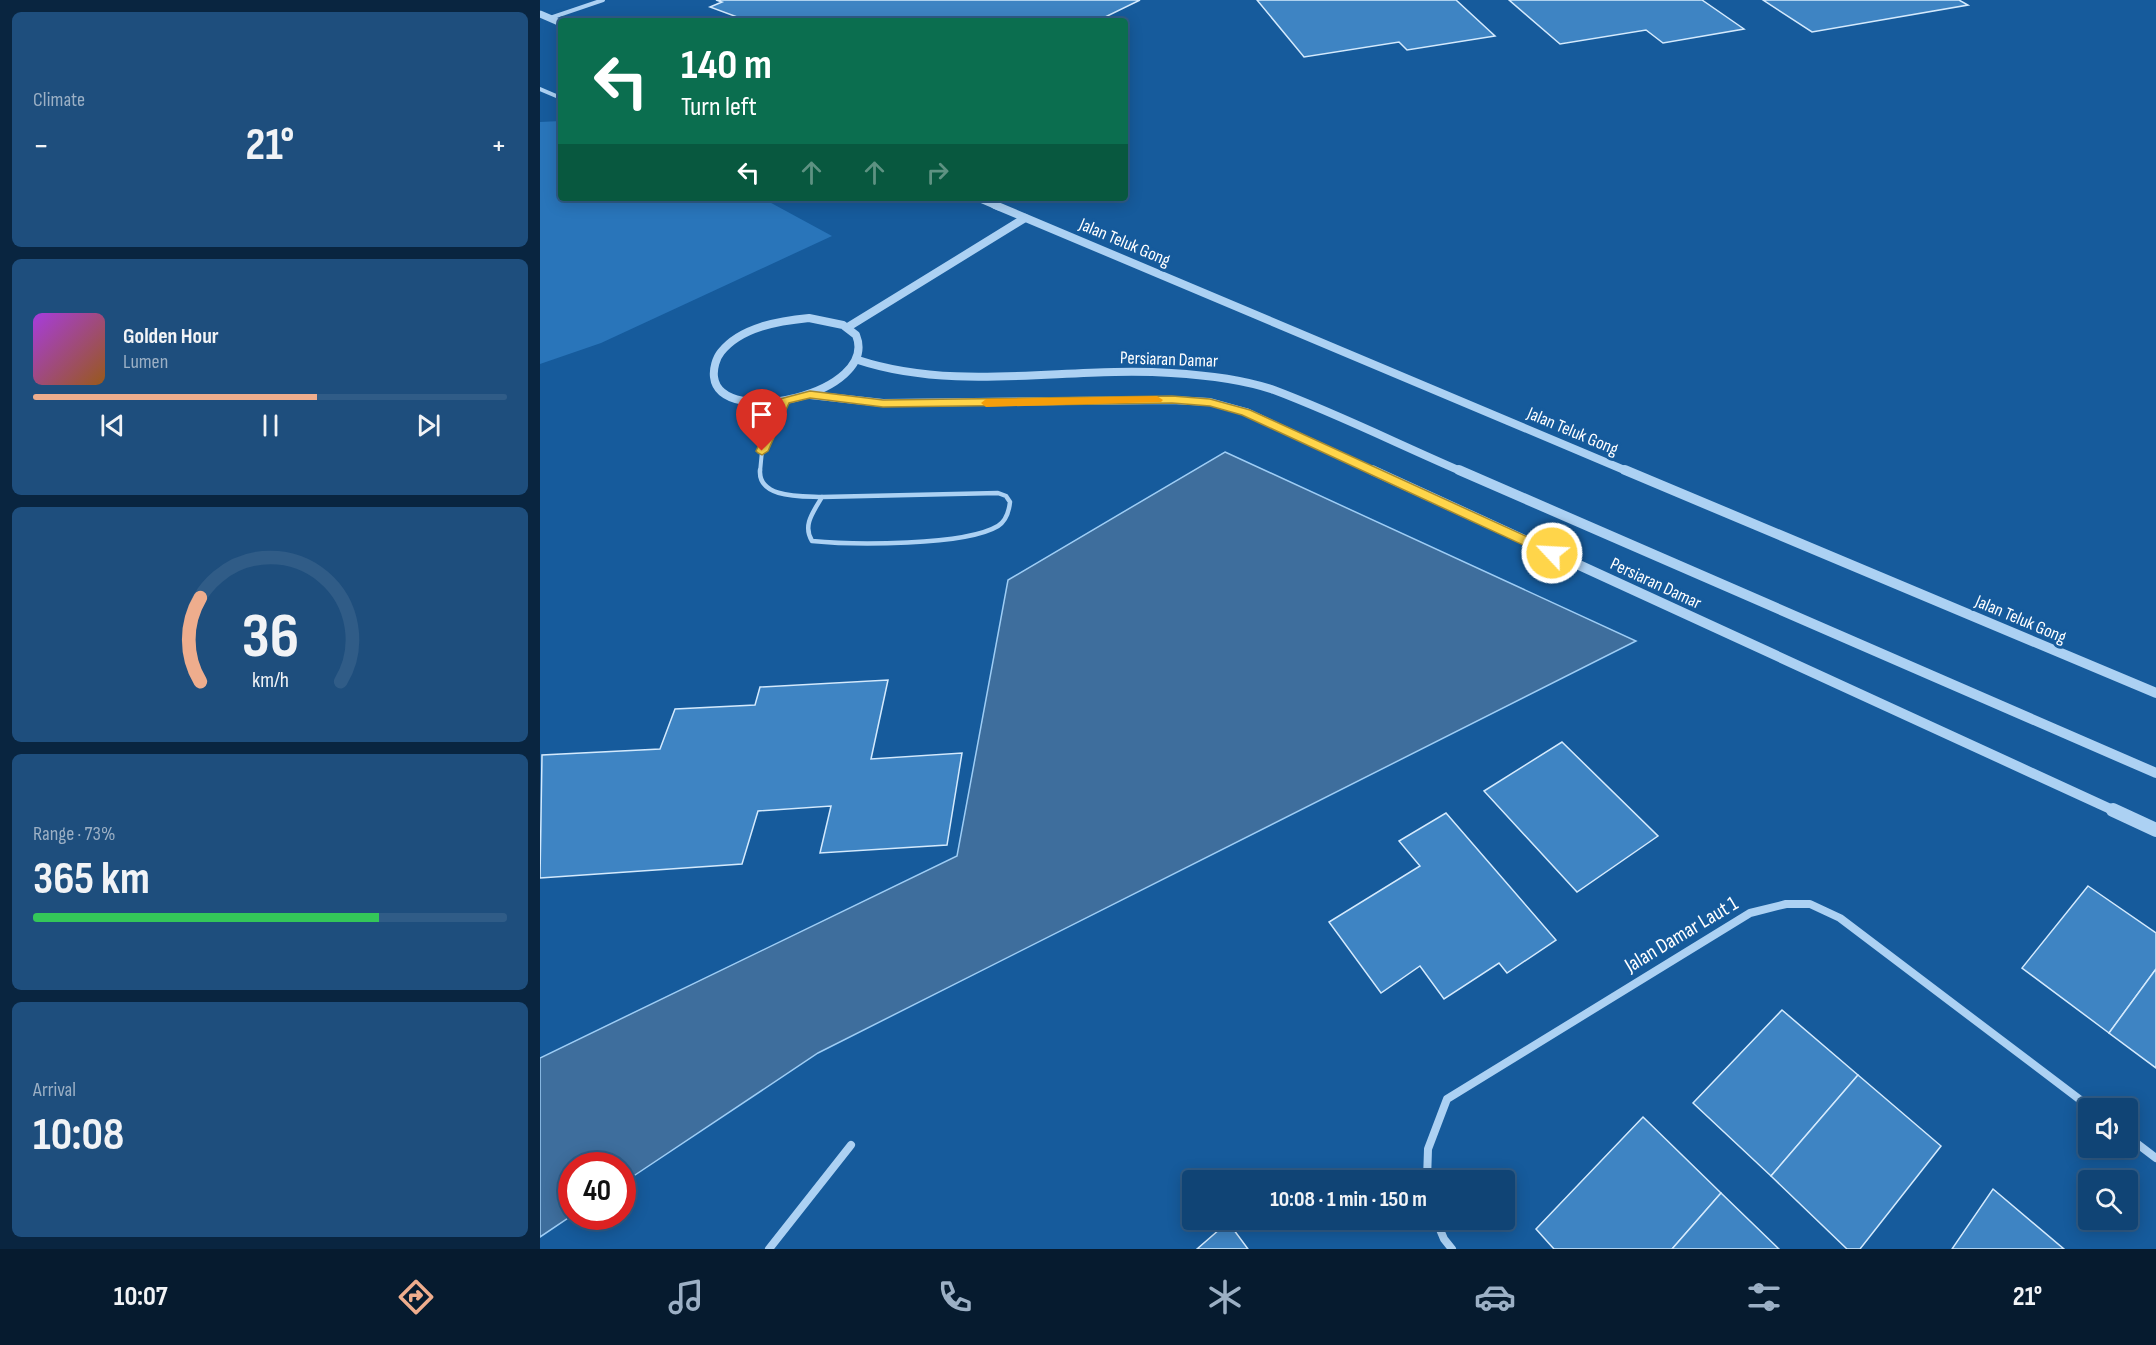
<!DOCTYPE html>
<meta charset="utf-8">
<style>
body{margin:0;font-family:"Sofia Sans Condensed",sans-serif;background:#1e4e7d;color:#f1f3f6;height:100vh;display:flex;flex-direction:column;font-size:22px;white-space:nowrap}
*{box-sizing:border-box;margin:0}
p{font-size:20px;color:#9cb0c5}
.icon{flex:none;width:33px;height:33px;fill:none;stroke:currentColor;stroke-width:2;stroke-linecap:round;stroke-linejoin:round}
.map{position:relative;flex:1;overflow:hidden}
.sheet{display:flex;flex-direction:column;gap:12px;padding:12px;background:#092540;width:540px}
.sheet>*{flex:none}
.hud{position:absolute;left:18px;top:18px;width:570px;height:183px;border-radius:6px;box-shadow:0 3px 15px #0003,0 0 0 2px #305c87;background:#0b6e4f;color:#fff;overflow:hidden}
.tools{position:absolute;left:1538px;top:1098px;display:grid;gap:12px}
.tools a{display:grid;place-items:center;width:60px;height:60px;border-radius:6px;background:#104475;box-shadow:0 3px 15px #0003,0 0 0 2px #305c87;font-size:30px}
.speed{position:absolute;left:18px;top:1152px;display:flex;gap:12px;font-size:30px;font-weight:700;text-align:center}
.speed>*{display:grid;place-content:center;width:78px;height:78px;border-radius:50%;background:#104475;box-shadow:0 3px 15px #0003,0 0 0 2px #305c87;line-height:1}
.speed .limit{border:9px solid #d22;background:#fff;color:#111}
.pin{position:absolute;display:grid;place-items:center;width:51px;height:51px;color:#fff;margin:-62px -26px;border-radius:50% 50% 50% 0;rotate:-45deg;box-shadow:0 0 6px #0007}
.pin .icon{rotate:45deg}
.me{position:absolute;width:66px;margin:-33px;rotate:295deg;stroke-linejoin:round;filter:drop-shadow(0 0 4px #0008)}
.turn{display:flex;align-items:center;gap:21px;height:126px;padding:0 24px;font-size:27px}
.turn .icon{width:78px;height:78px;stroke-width:2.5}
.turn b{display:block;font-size:42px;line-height:51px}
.lanes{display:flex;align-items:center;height:57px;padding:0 24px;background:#0003;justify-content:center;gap:30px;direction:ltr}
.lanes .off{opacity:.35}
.big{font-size:45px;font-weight:700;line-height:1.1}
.sheet .tile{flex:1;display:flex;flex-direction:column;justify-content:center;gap:9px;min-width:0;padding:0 21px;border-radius:9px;background:#1e4e7d}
.sheet .dial{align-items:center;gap:0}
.dial svg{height:156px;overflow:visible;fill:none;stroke:#305c87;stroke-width:7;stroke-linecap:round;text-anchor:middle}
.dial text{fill:#f1f3f6;stroke:none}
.song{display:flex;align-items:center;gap:18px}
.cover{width:72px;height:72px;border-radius:9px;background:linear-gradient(135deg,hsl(280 70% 55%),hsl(30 70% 35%))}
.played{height:6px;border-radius:3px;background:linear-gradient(90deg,#eead8d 60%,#305c87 60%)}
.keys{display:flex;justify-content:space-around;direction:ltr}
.heat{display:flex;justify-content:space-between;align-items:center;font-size:33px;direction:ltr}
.charge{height:9px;border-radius:4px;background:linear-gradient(90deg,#34c759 73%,#305c87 0)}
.trip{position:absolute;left:642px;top:1170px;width:333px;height:60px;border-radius:6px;background:#104475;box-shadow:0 3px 15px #0003,0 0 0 2px #305c87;font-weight:700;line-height:60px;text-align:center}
.menu{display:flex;height:96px;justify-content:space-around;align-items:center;background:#061b2f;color:#9cb0c5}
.menu .icon{width:42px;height:42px}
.menu .on{color:#eead8d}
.menu b{font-size:27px;color:#f1f3f6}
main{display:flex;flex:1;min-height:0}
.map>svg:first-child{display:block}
.green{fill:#2975ba}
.water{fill:#3e6e9d;stroke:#9ecdf5;stroke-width:1.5}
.building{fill:#3e84c3;stroke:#d4eafd;stroke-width:1.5}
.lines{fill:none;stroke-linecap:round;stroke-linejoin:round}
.service-far1{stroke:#acd1f3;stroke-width:4}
.service{stroke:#acd1f3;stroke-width:4.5}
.minor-far1{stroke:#acd1f3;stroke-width:4}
.minor{stroke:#acd1f3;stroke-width:8}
.tertiary-far3{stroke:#acd1f3;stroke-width:7}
.tertiary-far2{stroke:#acd1f3;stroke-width:8}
.tertiary-far1{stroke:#acd1f3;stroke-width:10}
.tertiary{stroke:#acd1f3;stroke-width:14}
.route{fill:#ffd54a;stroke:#a68a30;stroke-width:1.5}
.slow{fill:#f59e0b}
.labels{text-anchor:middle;stroke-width:6;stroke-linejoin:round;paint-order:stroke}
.street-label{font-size:18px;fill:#fff;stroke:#165b9c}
.near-street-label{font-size:21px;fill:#fff;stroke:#165b9c}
</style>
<main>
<section class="sheet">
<div class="tile"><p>Climate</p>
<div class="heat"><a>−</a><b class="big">21°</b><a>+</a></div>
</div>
<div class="tile">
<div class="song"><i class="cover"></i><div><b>Golden Hour</b><p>Lumen</p></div></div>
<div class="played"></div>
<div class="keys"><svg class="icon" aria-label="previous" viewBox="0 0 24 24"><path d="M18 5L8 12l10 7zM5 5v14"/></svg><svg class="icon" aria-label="pause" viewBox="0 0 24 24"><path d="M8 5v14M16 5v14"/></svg><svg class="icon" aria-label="next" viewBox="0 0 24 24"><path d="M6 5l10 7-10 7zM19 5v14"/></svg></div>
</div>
<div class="tile dial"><svg viewBox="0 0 100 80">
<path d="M14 69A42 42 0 1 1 86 69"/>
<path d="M14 69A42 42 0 0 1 14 26" stroke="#eead8d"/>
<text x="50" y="56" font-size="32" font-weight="700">36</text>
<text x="50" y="72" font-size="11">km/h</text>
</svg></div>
<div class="tile"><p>Range · 73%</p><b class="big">365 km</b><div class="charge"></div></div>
<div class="tile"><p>Arrival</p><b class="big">10:08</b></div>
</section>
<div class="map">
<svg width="1616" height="1249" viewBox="0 0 1616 1249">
<rect width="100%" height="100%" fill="#165b9c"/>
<path class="green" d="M21,121v77h201l70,38 -231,107 -61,21v-242z"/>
<path class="water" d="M685,452l411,189 -818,412 -195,130 -1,-17h-50l-1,50 -31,21v-179l417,-202 51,-276z"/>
<g class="building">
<path d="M176,0h424l-43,21h-349l-38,-14 12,-5z"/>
<path d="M717,0h199l39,36 -88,14 -8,-8 -95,15z"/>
<path d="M969,0h193l42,29 -81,14 -17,-13 -86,14z"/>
<path d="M1223,0h196l9,5 -156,27z"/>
<path d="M348,680l-17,79 91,-6 -15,92 -127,8 11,-47 -73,5 -16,53 -202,14 2,-123 118,-6 15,-40 80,-4 5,-18z"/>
<path d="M1022,742l96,94 -81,56 -93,-101z"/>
<path d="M906,813l110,127 -49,33 -8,-10 -55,36 -24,-33 -39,27 -52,-71 91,-56 -21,-25z"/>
<path d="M1548,886l68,47v36l-47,64 -87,-65z"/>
<path d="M1616,969v99l-47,-35z"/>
<path d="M1242,1010l76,65 -87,101 -78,-73z"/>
<path d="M1318,1075l83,71 -81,103h-13l-76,-73z"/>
<path d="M1103,1117l78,76 -49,56h-118l-18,-20z"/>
<path d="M1453,1189l71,60h-112z"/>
<path d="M1181,1193l58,56h-107z"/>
<path d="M688,1222l20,27h-51z"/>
</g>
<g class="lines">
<path class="service-far1" d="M220,472l2,-21 22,-50"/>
<g class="service">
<path d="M220,470c-2,29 43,26 62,27"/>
<path d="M458,493l8,3 4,6c-1,9 -4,19 -12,24 -33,20 -146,19 -186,15 -10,-16 2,-30 10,-44z"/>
</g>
<g class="minor-far1">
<path d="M10,18l53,-18"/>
<path d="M0,89l21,9"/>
</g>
<g class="minor">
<path d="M1587,1136l29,22"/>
<path d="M887,1180l1,-31 19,-50 303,-186 36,-9h24l30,14 251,190"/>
<path d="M896,1220l8,19 8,10"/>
<path d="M229,1249l82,-104"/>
</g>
<g class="tertiary-far3">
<path d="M0,14l21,9"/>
<path d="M438,198l21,9"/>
</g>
<g class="tertiary-far2">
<path d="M455,205l634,267"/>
<path d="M269,318l34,7 13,10c24,59 -136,94 -142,42 -1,-8 2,-19 7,-25 20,-25 58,-31 88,-34z"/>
<path d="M308,327l177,-109"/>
<path d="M318,360c100,33 210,6 313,13 34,2 71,6 103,17 64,24 126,55 189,82"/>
<path d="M270,395l73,8 289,-3 38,2 36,10 130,60"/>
</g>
<g class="tertiary-far1">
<path d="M832,470l745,342"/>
<path d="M919,470l697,303"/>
<path d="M1085,470l531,223"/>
</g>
<path class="tertiary" d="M1573,810l43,20"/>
</g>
<path class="route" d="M270,391l73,9 289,-4 38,3 40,11 306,140 2,3 -6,5 -5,-2 -305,-141 -32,-9 -38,-3 -289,4 -73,-9 -21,5 -21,48 -6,4 -4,-2 -2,-2 24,-52z"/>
<path class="slow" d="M617,396l6,4 -2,2 -175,5 -5,-4 5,-4z"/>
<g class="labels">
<g class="street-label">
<text transform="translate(585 242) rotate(23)" y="6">Jalan Teluk Gong</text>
<text transform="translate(629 359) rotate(2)" y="6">Persiaran Damar</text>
<text transform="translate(1033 431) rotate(23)" y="6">Jalan Teluk Gong</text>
<text transform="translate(1116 583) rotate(25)" y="6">Persiaran Damar</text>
<text transform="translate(1481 619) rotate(23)" y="6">Jalan Teluk Gong</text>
</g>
<g class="near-street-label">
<text transform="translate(1141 934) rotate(-31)" y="7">Jalan Damar Laut 1</text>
</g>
</g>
</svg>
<div class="tools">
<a><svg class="icon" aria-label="sound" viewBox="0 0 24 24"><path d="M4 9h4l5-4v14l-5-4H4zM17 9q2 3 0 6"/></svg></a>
<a><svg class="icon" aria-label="search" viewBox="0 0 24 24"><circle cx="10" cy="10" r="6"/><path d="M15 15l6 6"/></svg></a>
</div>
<div class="speed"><div class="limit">40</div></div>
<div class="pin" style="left:222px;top:451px;background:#d93025"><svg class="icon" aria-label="arrive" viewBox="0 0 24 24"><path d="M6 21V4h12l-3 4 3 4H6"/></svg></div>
<svg class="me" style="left:1012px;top:553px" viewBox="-20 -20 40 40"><circle r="17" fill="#ffd54a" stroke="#fff" stroke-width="3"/><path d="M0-11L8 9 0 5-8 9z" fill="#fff"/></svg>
<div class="trip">10:08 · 1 min · 150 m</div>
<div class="hud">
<div class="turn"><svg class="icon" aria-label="left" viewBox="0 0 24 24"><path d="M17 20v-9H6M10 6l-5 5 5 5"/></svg><div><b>140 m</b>Turn left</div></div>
<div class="lanes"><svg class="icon" aria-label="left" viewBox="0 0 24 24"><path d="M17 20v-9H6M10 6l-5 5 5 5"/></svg><svg class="icon off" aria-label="ahead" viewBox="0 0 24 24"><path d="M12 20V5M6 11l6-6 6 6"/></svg><svg class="icon off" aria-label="ahead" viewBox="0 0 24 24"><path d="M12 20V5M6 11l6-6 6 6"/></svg><svg class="icon off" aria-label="right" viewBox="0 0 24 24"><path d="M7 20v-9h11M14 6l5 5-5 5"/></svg></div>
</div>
</div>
</main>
<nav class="menu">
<b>10:07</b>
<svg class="icon on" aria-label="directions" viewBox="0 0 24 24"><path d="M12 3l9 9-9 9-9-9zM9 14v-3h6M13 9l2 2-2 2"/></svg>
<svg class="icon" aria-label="music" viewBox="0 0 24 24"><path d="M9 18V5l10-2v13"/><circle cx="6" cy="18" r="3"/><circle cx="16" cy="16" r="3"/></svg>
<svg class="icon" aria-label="phone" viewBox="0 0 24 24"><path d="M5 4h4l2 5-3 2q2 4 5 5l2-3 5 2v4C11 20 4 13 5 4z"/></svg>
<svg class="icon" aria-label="climate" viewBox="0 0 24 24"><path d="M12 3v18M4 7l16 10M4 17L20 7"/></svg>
<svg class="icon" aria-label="car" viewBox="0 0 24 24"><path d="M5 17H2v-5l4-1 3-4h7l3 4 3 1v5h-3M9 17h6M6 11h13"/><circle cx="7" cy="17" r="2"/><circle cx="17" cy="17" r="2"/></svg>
<svg class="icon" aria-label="filters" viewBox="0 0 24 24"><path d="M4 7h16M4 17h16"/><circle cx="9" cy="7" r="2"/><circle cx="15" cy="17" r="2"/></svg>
<b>21°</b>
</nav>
